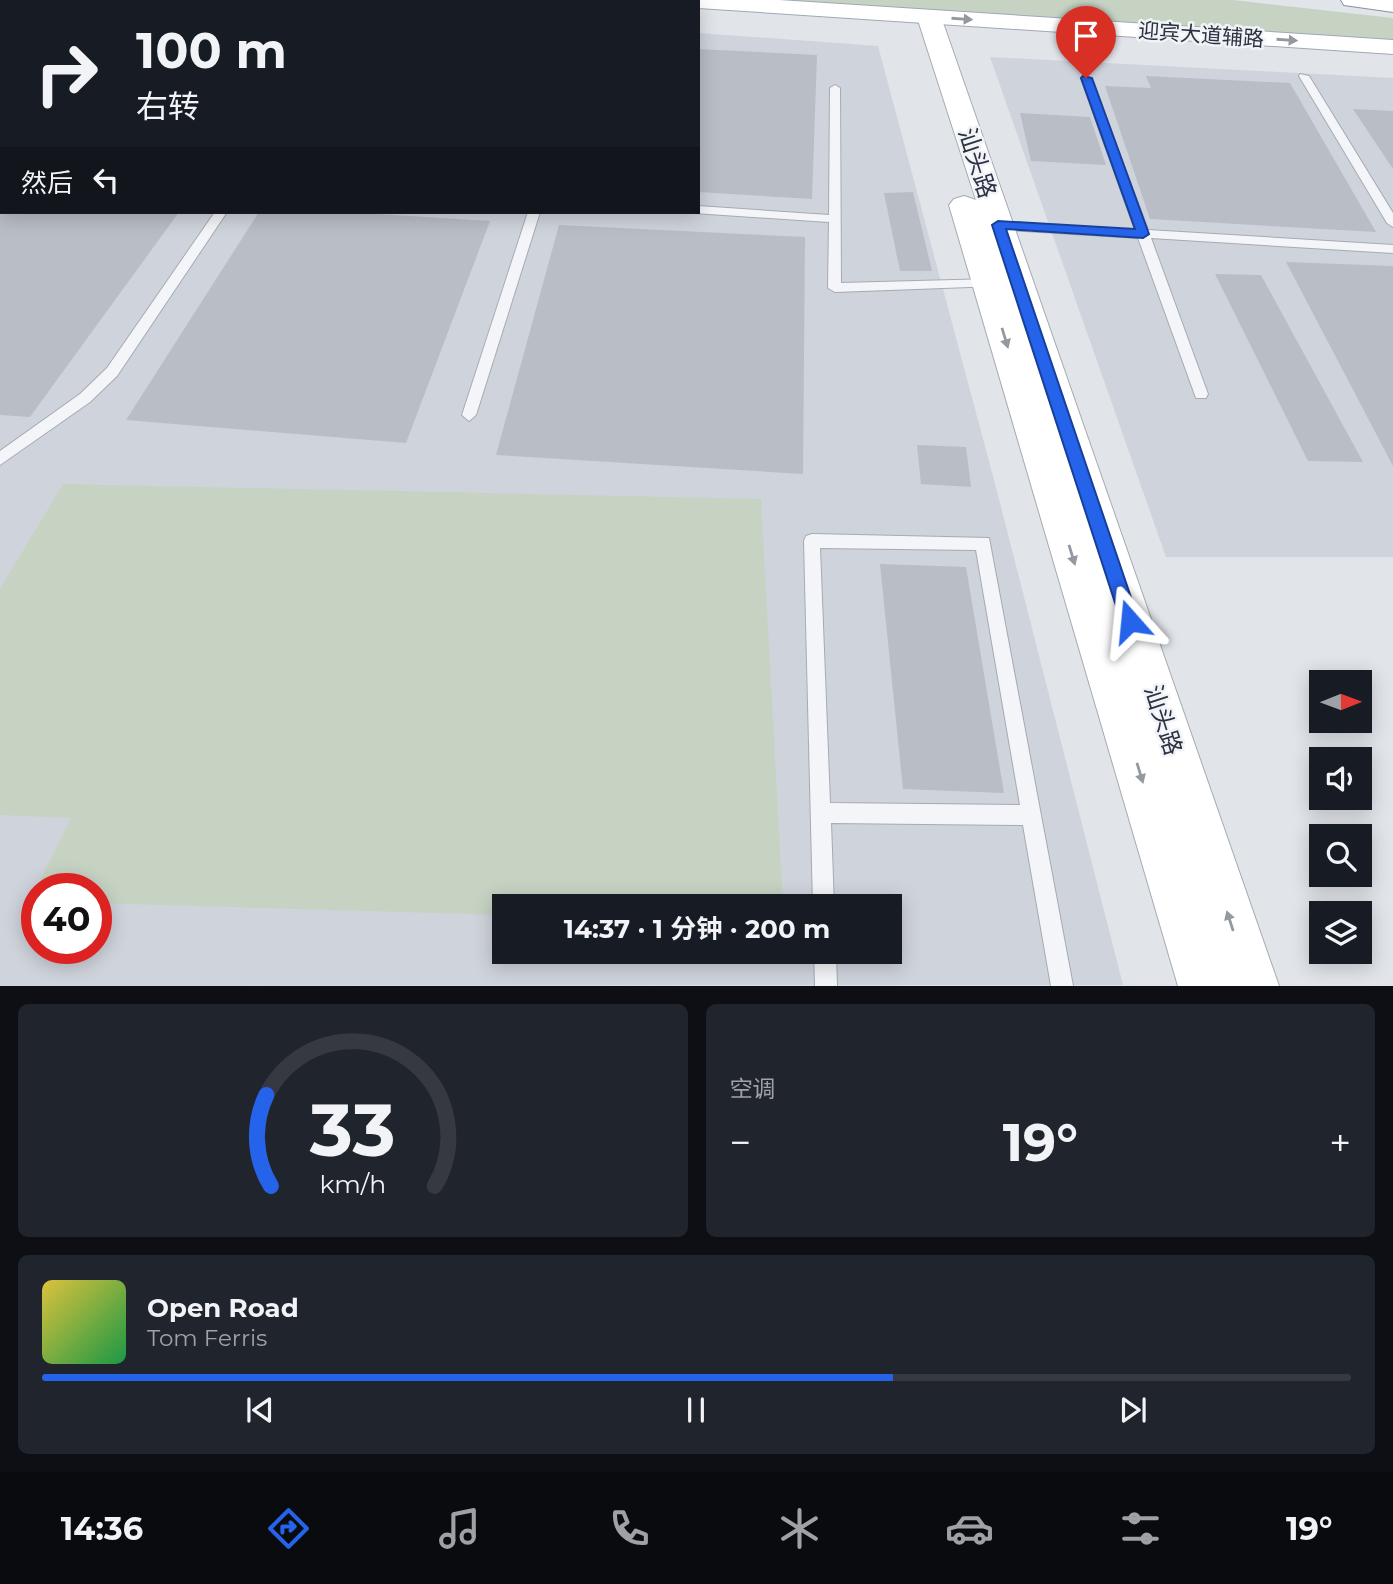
<!DOCTYPE html>
<html lang="zh">
<meta charset="utf-8">
<style>
body{margin:0;font-family:Montserrat,"Noto Sans SC",sans-serif;background:#20242c;color:#f1f3f6;height:100vh;display:flex;flex-direction:column;font-size:26px;white-space:nowrap}
*{box-sizing:border-box;margin:0}
p{font-size:23px;color:#9ea1a6}
.icon{flex:none;width:38px;height:38px;fill:none;stroke:currentColor;stroke-width:2;stroke-linecap:round;stroke-linejoin:round}
.map{position:relative;height:986px;overflow:hidden}
.drawer{display:flex;flex-direction:column;gap:18px;padding:18px;background:#0d0f14;flex:1}
.drawer>*{flex:none}
.guide{position:absolute;left:0px;top:0px;width:700px;height:214px;box-shadow:0 4px 18px #0003;background:#171b24;color:#f1f3f6;overflow:hidden}
.needle{width:46px;rotate:89deg}
.controls{position:absolute;left:1309px;top:670px;display:grid;gap:14px}
.controls a{display:grid;place-items:center;width:63px;height:63px;border-radius:0px;background:#171b24;box-shadow:0 4px 18px #0003;font-size:35px}
.speed{position:absolute;left:21px;top:873px;display:flex;gap:14px;font-size:35px;font-weight:700;text-align:center}
.speed>*{display:grid;place-content:center;width:91px;height:91px;border-radius:50%;background:#171b24;box-shadow:0 4px 18px #0003;line-height:1}
.speed .limit{border:10px solid #d22;background:#fff;color:#111}
.pin{position:absolute;display:grid;place-items:center;width:60px;height:60px;color:#fff;margin:-72px -30px;border-radius:50% 50% 50% 0;rotate:-45deg;box-shadow:0 0 7px #0007}
.pin .icon{rotate:45deg}
.me{position:absolute;width:77px;margin:-38px;rotate:342deg;stroke-linejoin:round;filter:drop-shadow(0 0 5px #0008)}
.turn{display:flex;align-items:center;gap:24px;height:147px;padding:0 21px;font-size:32px}
.turn .icon{width:91px;height:91px;stroke-width:2.5}
.turn b{display:block;font-size:49px;line-height:60px}
.then{display:flex;align-items:center;height:66px;padding:0 21px;background:#0003;gap:14px;font-size:26px}
.big{font-size:52px;font-weight:700;line-height:1.1}
.drawer .widget{flex:1;display:flex;flex-direction:column;justify-content:center;gap:10px;min-width:0;padding:0 24px;border-radius:10px;background:#20242c}
.drawer .dial{align-items:center;gap:0}
.dial svg{height:182px;overflow:visible;fill:none;stroke:#363941;stroke-width:7;stroke-linecap:round;text-anchor:middle}
.dial text{fill:#f1f3f6;stroke:none}
.song{display:flex;align-items:center;gap:21px}
.cover{width:84px;height:84px;border-radius:10px;background:linear-gradient(135deg,hsl(50 70% 55%),hsl(140 70% 35%))}
.played{height:7px;border-radius:4px;background:linear-gradient(90deg,#2563eb 65%,#363941 65%)}
.keys{display:flex;justify-content:space-around;direction:ltr}
.heat{display:flex;justify-content:space-between;align-items:center;font-size:38px;direction:ltr}
.drawer .tiles{flex:1;display:grid;gap:18px;grid-template-columns:1fr 1fr}
.widget:last-child{grid-column:span 2}
.trip{position:absolute;left:492px;top:894px;width:410px;height:70px;border-radius:0px;background:#171b24;box-shadow:0 4px 18px #0003;font-weight:700;line-height:70px;text-align:center}
.dock{display:flex;height:112px;justify-content:space-around;align-items:center;background:#090b0e;color:#9ea1a6}
.dock .icon{width:49px;height:49px}
.dock .active{color:#2563eb}
.dock b{font-size:32px;color:#f1f3f6}
.map>svg:first-child{display:block}
.built{fill:#cfd3db;fill-rule:evenodd}
.green{fill:#c6d3c3}
.building{fill:#b9bdc6}
.lines{fill:none;stroke-linecap:round;stroke-linejoin:round}
.lane-casing{stroke:#a6abb3;stroke-width:2}
.secondary-casing{stroke:#a6abb3;stroke-width:2}
.primary-casing{stroke:#a1a8b5;stroke-width:2}
.highway-casing{stroke:#8991a0;stroke-width:2}
.lane{fill:#f4f5f8;fill-rule:evenodd}
.secondary{fill:#fff;fill-rule:evenodd}
.primary{fill:#fff;fill-rule:evenodd}
.highway{fill:#fff;fill-rule:evenodd}
.oneway{fill:#9498a0}
.route{fill:#2563eb;stroke:#184099;stroke-width:2}
.labels{text-anchor:middle;stroke-width:5;stroke-linejoin:round;paint-order:stroke}
.far-street-label{font-size:21px;fill:#2a3141;stroke:#f1f3f7}
.street-label{font-size:24px;fill:#2a3141;stroke:#f1f3f7}
</style>
<div class="map">
<svg width="1393" height="986" viewBox="0 0 1393 986">
<rect width="100%" height="100%" fill="#e1e4e9"/>
<g class="built">
<path d="M0,0l278,2h-276v210h696v-179l180,13 120,449 125,490 -1123,1zM37,889h59v59h-59zM504,906h385v46h-385z"/>
<path d="M990,57l403,21v479h-227z"/>
</g>
<g class="green">
<path d="M760,0h473l160,18v24z"/>
<path d="M63,484l698,15 22,407h-279v9l-408,-12v-14h-59v12h-7l41,-83 -71,-3v-226z"/>
</g>
<g class="building">
<path d="M698,49l119,6 -5,144 -114,-7z"/>
<path d="M1146,76l144,7 86,149 -226,-13 -45,-133 46,2z"/>
<path d="M1353,109l40,2v58z"/>
<path d="M1020,113l70,4 16,48 -75,-4z"/>
<path d="M913,192l19,79h-32l-16,-78z"/>
<path d="M0,212h179l-149,205 -30,-2z"/>
<path d="M259,212h85l146,9 -84,222 -280,-23z"/>
<path d="M559,225l246,12 -2,237 -307,-19z"/>
<path d="M1286,262l107,4v200z"/>
<path d="M1215,274l46,1 102,187 -55,-1z"/>
<path d="M917,445l49,2 5,40 -50,-3z"/>
<path d="M880,564l86,3 38,226 -101,-4z"/>
</g>
<g class="lines">
<defs>
<g id="lane">
<path d="M1300,74l9,2 84,137v14l-6,-4 -88,-147z"/>
<path d="M1082,76l9,2 57,152 245,15v8l-242,-15 57,156 -2,4h-10l-58,-160 -145,-9 -6,-4 6,-4 142,9 -54,-152z"/>
<path d="M835,85l5,3 1,195 151,-4 6,4 -1,3 -162,6 -7,-4 1,-66 -135,-9 4,-1v-6l131,9 1,-127z"/>
<path d="M0,122h2l-2,8z"/>
<rect x="0" y="163" width="2" height="6"/>
<path d="M215,212h12l-110,164 -27,26 -90,63v-14l80,-57 27,-26z"/>
<path d="M528,212h12l-64,203 -7,6 -7,-6z"/>
<path d="M812,534l177,4 84,448h-22l-28,-161 -192,-2 3,83h-21l-9,-365 2,-5zM820,548l156,2 44,255 -190,-2z"/>
<path d="M814,952h22l1,34h-22z"/>
</g>
<path id="secondary" d="M929,10l8,2 4,5 338,969h-101l-229,-781 5,-6 10,-3 12,4 -59,-183 4,-5z"/>
<path id="primary" d="M663,0h116l614,40v14l-695,-46v-6z"/>
<path id="highway" d="M1341,0h52v12l-49,-7z"/>
</defs>
<use href="#lane" class="lane-casing"/>
<use href="#secondary" class="secondary-casing"/>
<use href="#primary" class="primary-casing"/>
<use href="#highway" class="highway-casing"/>
<use href="#lane" class="lane"/>
<use href="#secondary" class="secondary"/>
<use href="#primary" class="primary"/>
<use href="#highway" class="highway"/>
</g>
<defs><path id="oneway-solid" d="M-6-.8H1V-3.2L6.5 0L1 3.2V.8H-6Z" transform="scale(1.75)"/></defs>
<g class="oneway">
<use href="#oneway-solid" transform="translate(962 19) rotate(4)"/>
<use href="#oneway-solid" transform="translate(1287 40) rotate(4)"/>
<use href="#oneway-solid" transform="translate(1005 338) rotate(73)"/>
<use href="#oneway-solid" transform="translate(1072 555) rotate(73)"/>
<use href="#oneway-solid" transform="translate(1140 773) rotate(73)"/>
<use href="#oneway-solid" transform="translate(1230 921) rotate(-108)"/>
</g>
<path class="route" d="M1083,76l9,2 57,156 -6,4 -137,-9 133,392 -3,6 -6,2 -6,-2 -3,-6 -129,-396 6,-4 137,8 -54,-151z"/>
<g class="labels">
<g class="far-street-label">
<text transform="translate(1201 35) rotate(4)" y="7">迎宾大道辅路</text>
</g>
<g class="street-label">
<text transform="translate(977 163) rotate(72)" y="8">汕头路</text>
<text transform="translate(1163 720) rotate(72)" y="8">汕头路</text>
</g>
</g>
</svg>
<div class="controls">
<a><svg class="needle" viewBox="-14 -14 28 28"><path d="M0-13l5 13h-10z" fill="#e53935"/><path d="M0 13l5-13h-10z" fill="#9ea1a6"/></svg></a>
<a><svg class="icon" aria-label="sound" viewBox="0 0 24 24"><path d="M4 9h4l5-4v14l-5-4H4zM17 9q2 3 0 6"/></svg></a>
<a><svg class="icon" aria-label="search" viewBox="0 0 24 24"><circle cx="10" cy="10" r="6"/><path d="M15 15l6 6"/></svg></a>
<a><svg class="icon" aria-label="layers" viewBox="0 0 24 24"><path d="M12 4l9 5-9 5-9-5zM3 14l9 5 9-5"/></svg></a>
</div>
<div class="speed"><div class="limit">40</div></div>
<div class="pin" style="left:1086px;top:78px;background:#d93025"><svg class="icon" aria-label="arrive" viewBox="0 0 24 24"><path d="M6 21V4h12l-3 4 3 4H6"/></svg></div>
<svg class="me" style="left:1130px;top:621px" viewBox="-20 -20 40 40"><path d="M0-17L14 15 0 8-14 15z" fill="#2563eb" stroke="#fff" stroke-width="4"/></svg>
<div class="trip">14:37 · 1 分钟 · 200 m</div>
<div class="guide">
<div class="turn"><svg class="icon" aria-label="right" viewBox="0 0 24 24"><path d="M7 20v-9h11M14 6l5 5-5 5"/></svg><div><b>100 m</b>右转</div></div>
<div class="then">然后<svg class="icon" aria-label="left" viewBox="0 0 24 24"><path d="M17 20v-9H6M10 6l-5 5 5 5"/></svg></div>
</div>
</div>
<section class="drawer">
<div class="tiles">
<div class="widget dial"><svg viewBox="0 0 100 80">
<path d="M14 69A42 42 0 1 1 86 69"/>
<path d="M14 69A42 42 0 0 1 12 29" stroke="#2563eb"/>
<text x="50" y="56" font-size="32" font-weight="700">33</text>
<text x="50" y="72" font-size="11">km/h</text>
</svg></div>
<div class="widget"><p>空调</p>
<div class="heat"><a>−</a><b class="big">19°</b><a>+</a></div>
</div>
<div class="widget">
<div class="song"><i class="cover"></i><div><b>Open Road</b><p>Tom Ferris</p></div></div>
<div class="played"></div>
<div class="keys"><svg class="icon" aria-label="previous" viewBox="0 0 24 24"><path d="M18 5L8 12l10 7zM5 5v14"/></svg><svg class="icon" aria-label="pause" viewBox="0 0 24 24"><path d="M8 5v14M16 5v14"/></svg><svg class="icon" aria-label="next" viewBox="0 0 24 24"><path d="M6 5l10 7-10 7zM19 5v14"/></svg></div>
</div>
</div>
</section>
<nav class="dock">
<b>14:36</b>
<svg class="icon active" aria-label="directions" viewBox="0 0 24 24"><path d="M12 3l9 9-9 9-9-9zM9 14v-3h6M13 9l2 2-2 2"/></svg>
<svg class="icon" aria-label="music" viewBox="0 0 24 24"><path d="M9 18V5l10-2v13"/><circle cx="6" cy="18" r="3"/><circle cx="16" cy="16" r="3"/></svg>
<svg class="icon" aria-label="phone" viewBox="0 0 24 24"><path d="M5 4h4l2 5-3 2q2 4 5 5l2-3 5 2v4C11 20 4 13 5 4z"/></svg>
<svg class="icon" aria-label="climate" viewBox="0 0 24 24"><path d="M12 3v18M4 7l16 10M4 17L20 7"/></svg>
<svg class="icon" aria-label="car" viewBox="0 0 24 24"><path d="M5 17H2v-5l4-1 3-4h7l3 4 3 1v5h-3M9 17h6M6 11h13"/><circle cx="7" cy="17" r="2"/><circle cx="17" cy="17" r="2"/></svg>
<svg class="icon" aria-label="filters" viewBox="0 0 24 24"><path d="M4 7h16M4 17h16"/><circle cx="9" cy="7" r="2"/><circle cx="15" cy="17" r="2"/></svg>
<b>19°</b>
</nav>
